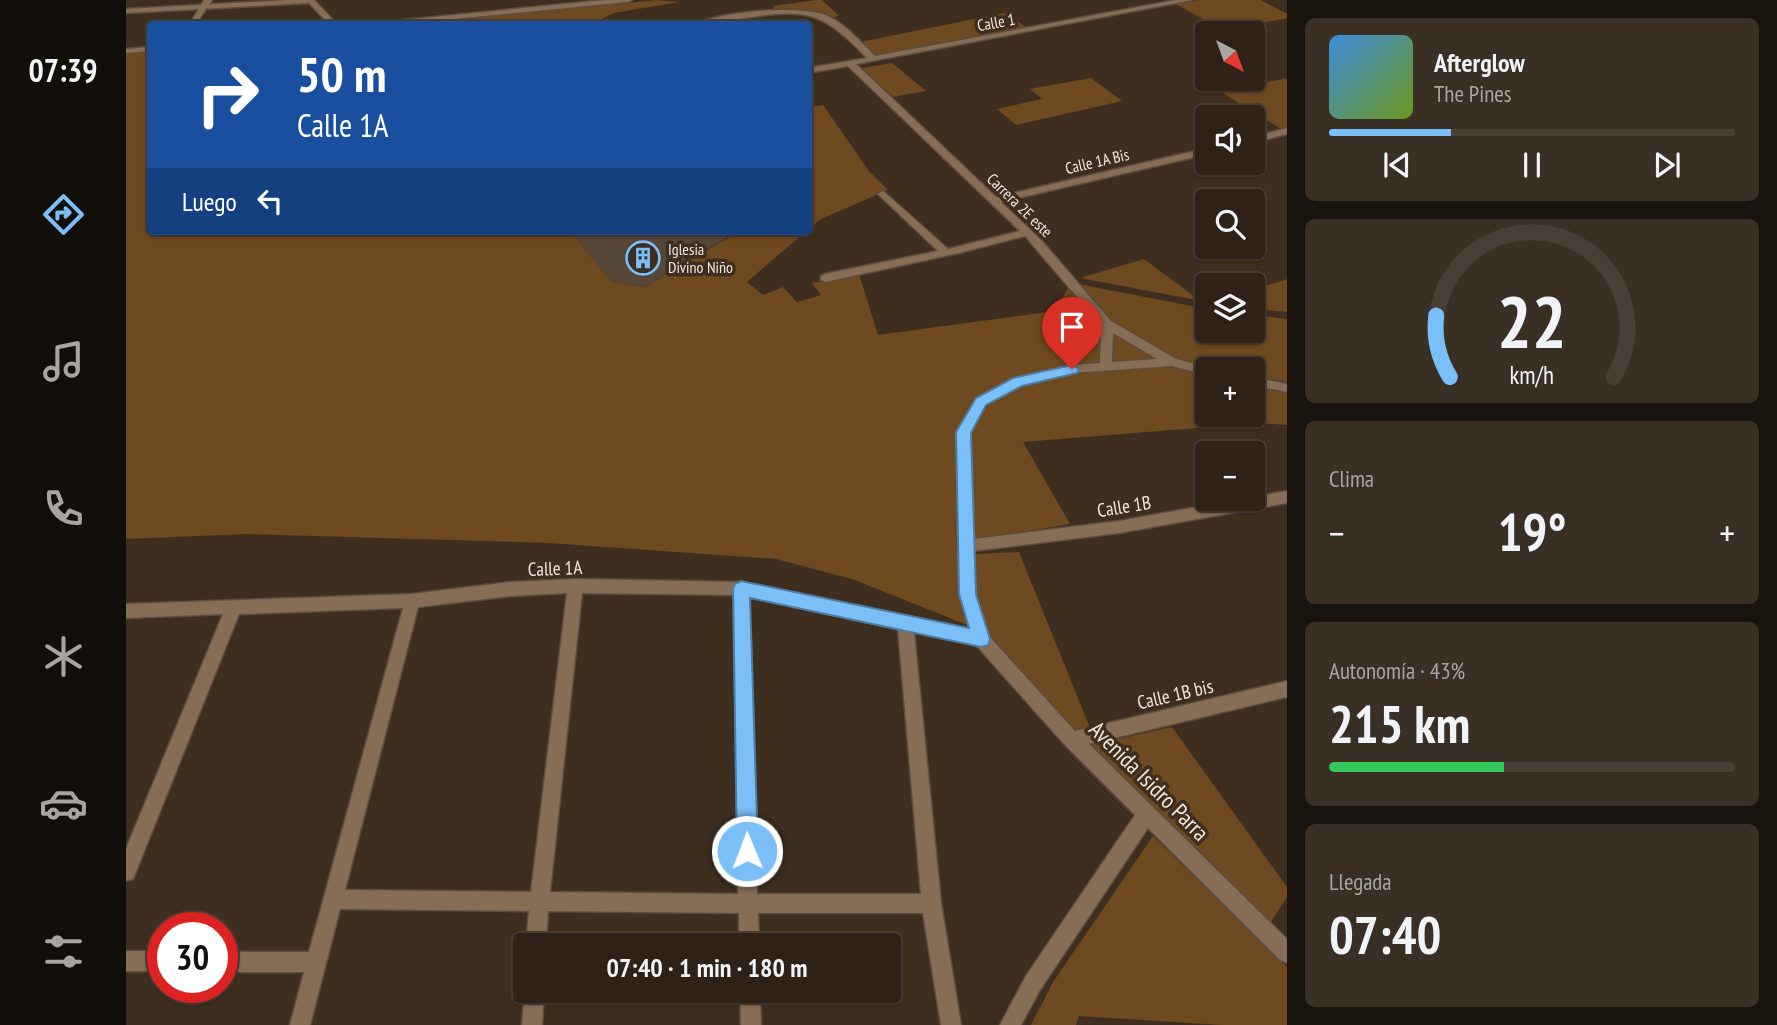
<!DOCTYPE html>
<html lang="es">
<meta charset="utf-8">
<style>
body{margin:0;font-family:"PT Sans Narrow",sans-serif;background:#3a2f25;color:#f1f3f6;height:100vh;display:flex;flex-direction:column;font-size:26px;white-space:nowrap}
*{box-sizing:border-box;margin:0}
p{font-size:23px;color:#a7a4a2}
.icon{flex:none;width:38px;height:38px;fill:none;stroke:currentColor;stroke-width:2;stroke-linecap:round;stroke-linejoin:round}
.map{position:relative;flex:1;overflow:hidden}
.drawer{display:flex;flex-direction:column;gap:18px;padding:18px;background:#19130d;width:490px}
.drawer>*{flex:none}
.top-card{position:absolute;left:21px;top:21px;width:665px;height:214px;border-radius:7px;box-shadow:0 2px 5px #0004,0 0 0 2px #493f37;background:#1a4fa0;color:#fff;overflow:hidden}
.needle{width:46px;rotate:139deg}
.fabs{position:absolute;left:1069px;top:21px;display:grid;gap:14px}
.fabs a{display:grid;place-items:center;width:70px;height:70px;border-radius:7px;background:#2e2218;box-shadow:0 2px 5px #0004,0 0 0 2px #493f37;font-size:35px}
.speed{position:absolute;left:21px;top:912px;display:flex;gap:14px;font-size:35px;font-weight:700;text-align:center}
.speed>*{display:grid;place-content:center;width:91px;height:91px;border-radius:50%;background:#2e2218;box-shadow:0 2px 5px #0004,0 0 0 2px #493f37;line-height:1}
.speed .limit{border:10px solid #d22;background:#fff;color:#111}
.pin{position:absolute;display:grid;place-items:center;width:60px;height:60px;color:#fff;margin:-72px -30px;border-radius:50% 50% 50% 0;rotate:-45deg;box-shadow:0 0 7px #0007}
.pin .icon{rotate:45deg}
.me{position:absolute;width:77px;margin:-38px;rotate:359deg;stroke-linejoin:round;filter:drop-shadow(0 0 5px #0008)}
.turn{display:flex;align-items:center;gap:24px;height:147px;padding:0 35px;font-size:32px}
.turn .icon{width:91px;height:91px;stroke-width:2.5}
.turn b{display:block;font-size:49px;line-height:60px}
.then{display:flex;align-items:center;height:66px;padding:0 35px;background:#0003;gap:14px;font-size:26px}
.big{font-size:52px;font-weight:700;line-height:1.1}
.drawer .tile{flex:1;display:flex;flex-direction:column;justify-content:center;gap:10px;min-width:0;padding:0 24px;border-radius:10px;background:#3a2f25}
.drawer .dial{align-items:center;gap:0}
.dial svg{height:182px;overflow:visible;fill:none;stroke:#493f37;stroke-width:7;stroke-linecap:round;text-anchor:middle}
.dial text{fill:#f1f3f6;stroke:none}
.song{display:flex;align-items:center;gap:21px}
.cover{width:84px;height:84px;border-radius:10px;background:linear-gradient(135deg,hsl(210 70% 55%),hsl(80 70% 35%))}
.played{height:7px;border-radius:4px;background:linear-gradient(90deg,#7abff8 30%,#493f37 30%)}
.keys{display:flex;justify-content:space-around;direction:ltr}
.heat{display:flex;justify-content:space-between;align-items:center;font-size:38px;direction:ltr}
.charge{height:10px;border-radius:5px;background:linear-gradient(90deg,#34c759 43%,#493f37 0)}
.trip{position:absolute;left:387px;top:933px;width:388px;height:70px;border-radius:7px;background:#2e2218;box-shadow:0 2px 5px #0004,0 0 0 2px #493f37;font-weight:700;line-height:70px;text-align:center}
main{display:flex;flex:1;min-height:0}
.tabs{display:flex;flex-direction:column;width:126px;justify-content:space-around;align-items:center;background:#120e0a;color:#a7a4a2}
.tabs .icon{width:49px;height:49px}
.tabs .selected{color:#7abff8}
.tabs b{font-size:32px;color:#f1f3f6}
.map>svg:first-child{display:block}
.green{fill:#6f491f}
.building{fill:#574738}
.lines{fill:none;stroke-linecap:round;stroke-linejoin:round}
.service-casing{stroke:#5a4c3e;stroke-width:3}
.minor-casing{stroke:#5a4c3e;stroke-width:3}
.service{fill:#866d56;fill-rule:evenodd}
.minor{fill:#866d56;fill-rule:evenodd}
.route{fill:#7abff8;stroke:#4f7ca1;stroke-width:2}
.labels{text-anchor:middle;stroke-width:7;stroke-linejoin:round;paint-order:stroke}
.far-street-label{font-size:16px;fill:#f1e7de;stroke:#3d2e20}
.far-poi-label{font-size:16px;fill:#f1e7de;stroke:#3d2e20;text-anchor:start}
.street-label{font-size:19px;fill:#f1e7de;stroke:#3d2e20}
.near-street-label{font-size:23px;fill:#f1e7de;stroke:#3d2e20}
</style>
<main>
<nav class="tabs">
<b>07:39</b>
<svg class="icon selected" aria-label="directions" viewBox="0 0 24 24"><path d="M12 3l9 9-9 9-9-9zM9 14v-3h6M13 9l2 2-2 2"/></svg>
<svg class="icon" aria-label="music" viewBox="0 0 24 24"><path d="M9 18V5l10-2v13"/><circle cx="6" cy="18" r="3"/><circle cx="16" cy="16" r="3"/></svg>
<svg class="icon" aria-label="phone" viewBox="0 0 24 24"><path d="M5 4h4l2 5-3 2q2 4 5 5l2-3 5 2v4C11 20 4 13 5 4z"/></svg>
<svg class="icon" aria-label="climate" viewBox="0 0 24 24"><path d="M12 3v18M4 7l16 10M4 17L20 7"/></svg>
<svg class="icon" aria-label="car" viewBox="0 0 24 24"><path d="M5 17H2v-5l4-1 3-4h7l3 4 3 1v5h-3M9 17h6M6 11h13"/><circle cx="7" cy="17" r="2"/><circle cx="17" cy="17" r="2"/></svg>
<svg class="icon" aria-label="filters" viewBox="0 0 24 24"><path d="M4 7h16M4 17h16"/><circle cx="9" cy="7" r="2"/><circle cx="15" cy="17" r="2"/></svg>
</nav>
<div class="map">
<svg width="1161" height="1025" viewBox="0 0 1161 1025">
<rect width="100%" height="100%" fill="#3d2e20"/>
<g class="green">
<path d="M530,0l24,2 -66,11 -23,11h-178z"/>
<path d="M690,0h6l17,16 -9,2c-14,-10 -38,-6 -55,-6l-2,-6z"/>
<path d="M1072,0h63l26,14v4l-63,13 -48,-27z"/>
<path d="M878,13l24,15 -154,28 -14,-14z"/>
<path d="M24,51v180h420l41,50 34,6 88,-52 -5,-4h78l-59,51 16,13 20,-8 14,15 24,-7 -9,-12 47,-9 19,61 177,-24 15,-27 33,39 -1,42 -30,1 -94,33 -15,20 -5,13 9,193 -115,-46 -76,-20 -227,-16 -303,-9 -120,5v-486z"/>
<path d="M766,63l34,28 -33,6 -31,-29z"/>
<path d="M965,78l31,23 -106,24 -19,-16 45,-10 -12,-10z"/>
<path d="M1161,78v49l-6,2 -60,-37z"/>
<path d="M697,105l46,66 19,19 -67,29 -12,10v-122z"/>
<path d="M1018,259l55,41 8,-1v3l-127,-24z"/>
<path d="M1161,279v33l-34,-3v-16l3,-1 -3,-2z"/>
<path d="M952,284l129,25 1,22h45v-16l34,4v63l-34,-6v-7h-31l-45,-10 -65,-38z"/>
<path d="M986,330l52,30 -54,3z"/>
<path d="M1045,366l36,9 1,40h45v-29l34,7v32l-28,-2 -236,19 47,82 -95,16c-1,-20 -9,-94 -4,-107 22,-68 142,-62 200,-67z"/>
<path d="M893,552l71,176 -16,4 -87,-95 -13,-43 -1,-40z"/>
<path d="M1046,727l115,160v10l-16,25 -180,-177z"/>
<path d="M1027,836l134,131v58h-65l-143,-9 -3,9h-45l22,-43z"/>
</g>
<path class="building" d="M444,231h158l5,3 -88,53 -34,-6z"/>
<g class="lines">
<defs>
<path id="service" d="M78,0h8l-16,24h-6z"/>
<g id="minor">
<path d="M162,0h26l23,24h-8l-20,-21 -183,10v-4z"/>
<path d="M479,0h27l-4,2 -227,22h-22l4,-2z"/>
<path d="M1050,0h16l-336,64 140,133 212,-49v6l-207,48 40,38 70,81 65,38 37,10h-5v6l-36,-9 -100,7 -50,13 -37,19 -16,27 4,107 146,-18 168,-30v12l-168,30 -146,18 2,43 13,41 87,96 212,-50v16l-198,47 198,195v24l-7,-3 -132,-132 -108,162 -19,35h-21l26,-49 109,-161 -69,-69 -90,-101 -62,-13 27,271 20,122h-20l-18,-112h-165l1,32h-20v-32l-191,-2 -2,34h-20l3,-34 -189,-2 -30,116h-20l14,-53h-82v-20h87l94,-344 -164,6 -106,265 -7,2v-32l97,-235 -97,4v-14l286,-10 99,-12 64,-3 166,3 229,48 -11,-36 -2,-162 20,-33 37,-20 58,-14 28,-2 1,-38 -76,-89 -66,17 -134,29 -4,-2v-4l4,-2 113,-23 -58,-55 -2,-2 5,-3 65,58 72,-18 -172,-165 -40,7v-5l59,-10c-46,-48 -62,-50 -127,-39 -14,2 -29,6 -43,5 24,-13 108,-20 133,-7 17,9 31,25 45,39zM987,333l44,26 -45,3zM441,593l-36,299 -186,-2 73,-283 93,-11zM456,593l152,2 4,299 -188,-2zM623,597l149,32 23,265h-164z"/>
<path d="M24,47v4l-24,2v-4z"/>
<path d="M1161,128v6l-34,9v-6z"/>
<path d="M1127,377l34,7v8l-34,-7z"/>
<rect x="0" y="951" width="37" height="20"/>
<path d="M399,987v3h19l-2,35h-20z"/>
<path d="M614,990h20l1,35h-20z"/>
</g>
</defs>
<use href="#service" class="service-casing"/>
<use href="#minor" class="minor-casing"/>
<use href="#service" class="service"/>
<use href="#minor" class="minor"/>
</g>
<path class="route" d="M946,365l7,4 -2,4 -55,13 -36,19 -15,28 5,161 14,45 -2,6 -7,2 -231,-49 8,253 -4,8 -7,3 -7,-3 -3,-8 -4,-262 2,-5 6,-3 228,47 -10,-34 -3,-162 20,-34 37,-20z"/>
<defs>
<symbol id="building-ring" viewBox="-11 -11 22 22"><circle r="9.5" fill="#3d2e20" stroke="#7abff8" stroke-width="1.5"/><path d="M-4-6H4V6H1V3H-1V6H-4ZM-2.5-4.3h1.7v1.8h-1.7ZM.8-4.3h1.7v1.8H.8ZM-2.5-1h1.7V.8h-1.7ZM.8-1h1.7V.8H.8Z" fill="#7abff8"/></symbol>
</defs>
<g fill-rule="evenodd">
<use href="#building-ring" x="498" y="239" width="38" height="38"/>
</g>
<g class="labels">
<g class="far-street-label">
<text transform="translate(870 22) rotate(-10)" y="6">Calle 1</text>
<text transform="translate(971 161) rotate(-13)" y="6">Calle 1A Bis</text>
<text transform="translate(894 205) rotate(44)" y="6">Carrera 2E este</text>
</g>
<g class="far-poi-label">
<text x="542" y="255">Iglesia<tspan x="542" dy="18">Divino Niño</tspan></text>
</g>
<g class="street-label">
<text transform="translate(998 506) rotate(-9)" y="7">Calle 1B</text>
<text transform="translate(429 568) rotate(-2)" y="7">Calle 1A</text>
<text transform="translate(1049 694) rotate(-13)" y="7">Calle 1B bis</text>
</g>
<g class="near-street-label">
<text transform="translate(1023 781) rotate(45)" y="8">Avenida Isidro Parra</text>
</g>
</g>
</svg>
<div class="fabs">
<a><svg class="needle" viewBox="-14 -14 28 28"><path d="M0-13l5 13h-10z" fill="#e53935"/><path d="M0 13l5-13h-10z" fill="#a7a4a2"/></svg></a>
<a><svg class="icon" aria-label="sound" viewBox="0 0 24 24"><path d="M4 9h4l5-4v14l-5-4H4zM17 9q2 3 0 6"/></svg></a>
<a><svg class="icon" aria-label="search" viewBox="0 0 24 24"><circle cx="10" cy="10" r="6"/><path d="M15 15l6 6"/></svg></a>
<a><svg class="icon" aria-label="layers" viewBox="0 0 24 24"><path d="M12 4l9 5-9 5-9-5zM3 14l9 5 9-5"/></svg></a>
<a>+</a>
<a>−</a>
</div>
<div class="speed"><div class="limit">30</div></div>
<div class="pin" style="left:946px;top:369px;background:#d93025"><svg class="icon" aria-label="arrive" viewBox="0 0 24 24"><path d="M6 21V4h12l-3 4 3 4H6"/></svg></div>
<svg class="me" style="left:621px;top:851px" viewBox="-20 -20 40 40"><circle r="17" fill="#7abff8" stroke="#fff" stroke-width="3"/><path d="M0-11L8 9 0 5-8 9z" fill="#fff"/></svg>
<div class="trip">07:40 · 1 min · 180 m</div>
<div class="top-card">
<div class="turn"><svg class="icon" aria-label="right" viewBox="0 0 24 24"><path d="M7 20v-9h11M14 6l5 5-5 5"/></svg><div><b>50 m</b>Calle 1A</div></div>
<div class="then">Luego<svg class="icon" aria-label="left" viewBox="0 0 24 24"><path d="M17 20v-9H6M10 6l-5 5 5 5"/></svg></div>
</div>
</div>
<section class="drawer">
<div class="tile">
<div class="song"><i class="cover"></i><div><b>Afterglow</b><p>The Pines</p></div></div>
<div class="played"></div>
<div class="keys"><svg class="icon" aria-label="previous" viewBox="0 0 24 24"><path d="M18 5L8 12l10 7zM5 5v14"/></svg><svg class="icon" aria-label="pause" viewBox="0 0 24 24"><path d="M8 5v14M16 5v14"/></svg><svg class="icon" aria-label="next" viewBox="0 0 24 24"><path d="M6 5l10 7-10 7zM19 5v14"/></svg></div>
</div>
<div class="tile dial"><svg viewBox="0 0 100 80">
<path d="M14 69A42 42 0 1 1 86 69"/>
<path d="M14 69A42 42 0 0 1 8 42" stroke="#7abff8"/>
<text x="50" y="56" font-size="32" font-weight="700">22</text>
<text x="50" y="72" font-size="11">km/h</text>
</svg></div>
<div class="tile"><p>Clima</p>
<div class="heat"><a>−</a><b class="big">19°</b><a>+</a></div>
</div>
<div class="tile"><p>Autonomía · 43%</p><b class="big">215 km</b><div class="charge"></div></div>
<div class="tile"><p>Llegada</p><b class="big">07:40</b></div>
</section>
</main>
